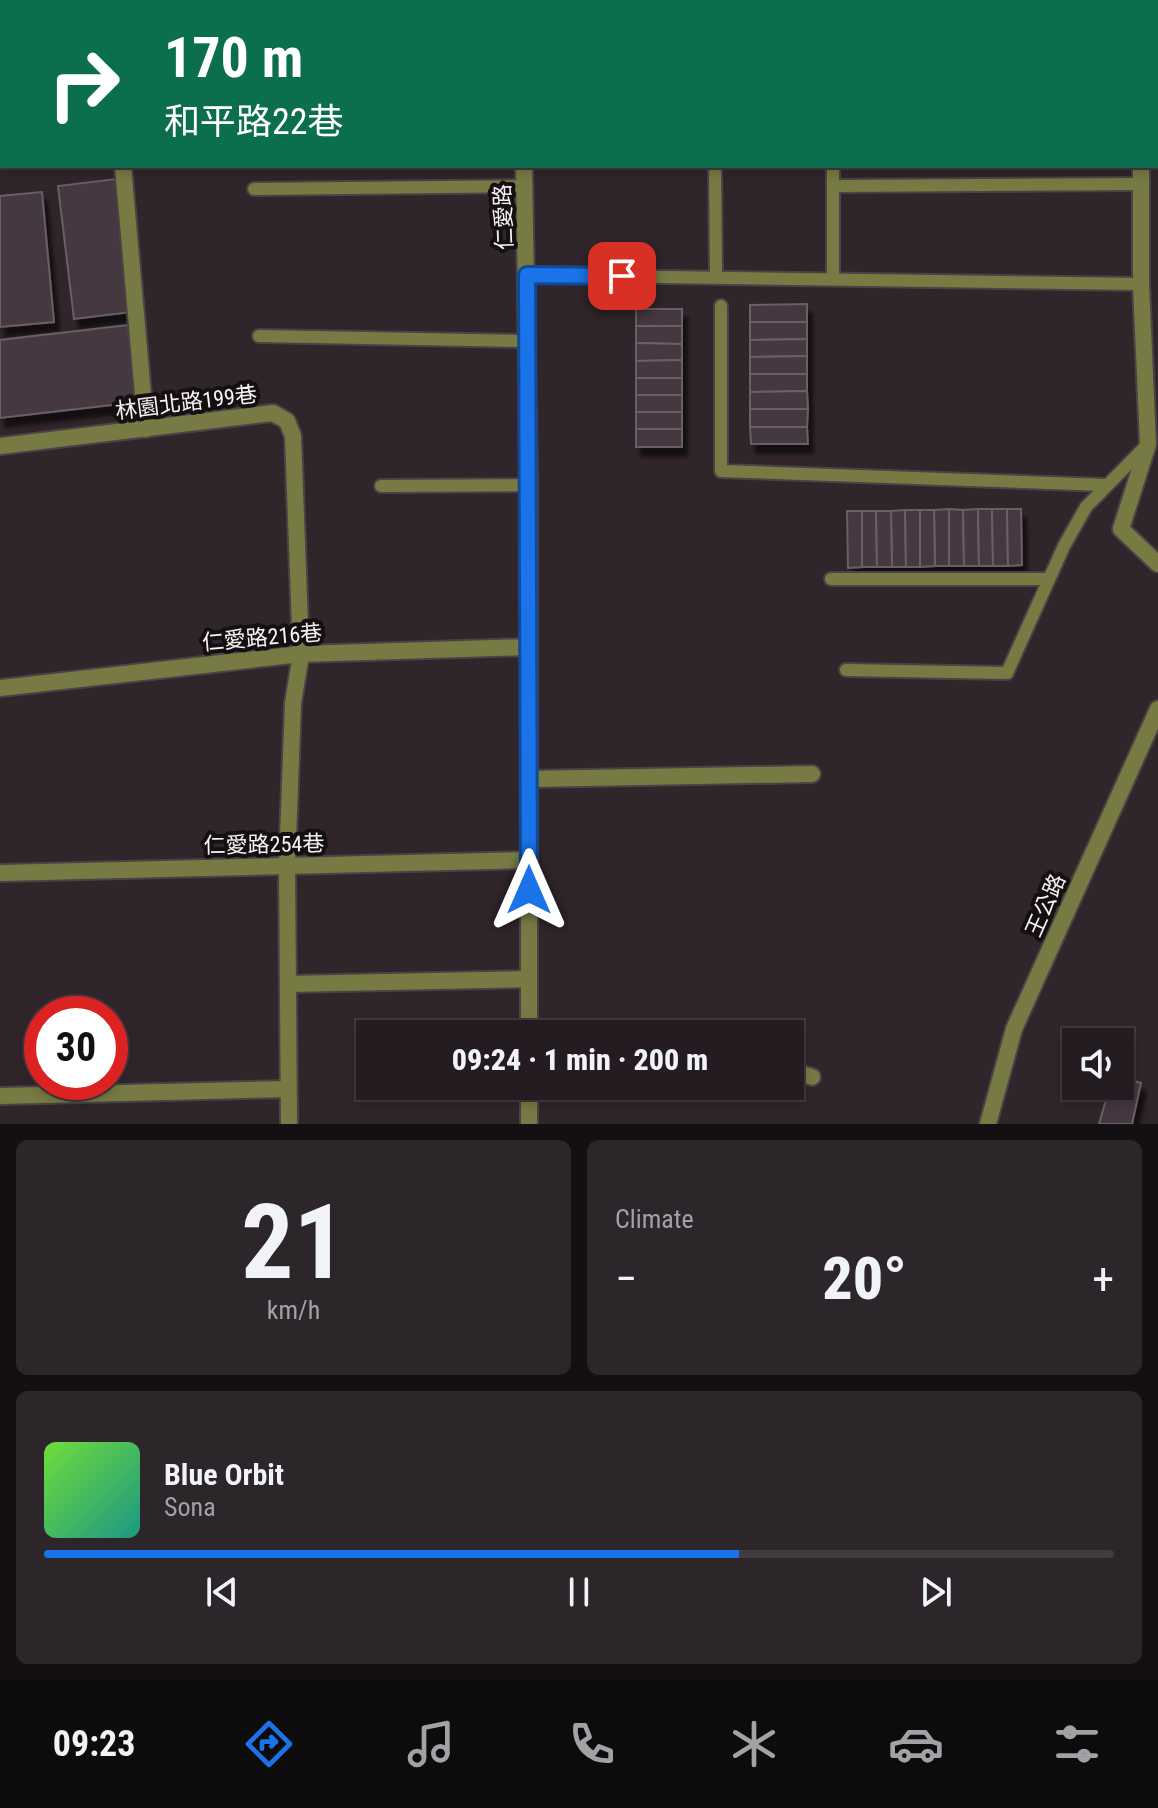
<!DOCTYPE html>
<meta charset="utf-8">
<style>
body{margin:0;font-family:"Roboto Condensed","Noto Sans TC",sans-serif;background:#2c2529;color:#f1f3f6;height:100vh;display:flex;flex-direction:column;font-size:30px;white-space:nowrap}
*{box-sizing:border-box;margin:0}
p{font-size:26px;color:#a3a1a5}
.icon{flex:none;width:44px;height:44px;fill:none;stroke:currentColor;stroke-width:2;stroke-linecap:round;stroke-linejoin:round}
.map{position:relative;height:1124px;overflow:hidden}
.panel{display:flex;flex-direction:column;gap:16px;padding:16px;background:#140f12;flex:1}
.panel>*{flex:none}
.hud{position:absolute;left:0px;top:0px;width:1158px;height:168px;box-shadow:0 4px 12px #0003,0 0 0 2px #413a3e;background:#0b6e4f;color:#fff;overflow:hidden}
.buttons{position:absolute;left:1062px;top:1028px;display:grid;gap:16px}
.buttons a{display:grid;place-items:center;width:72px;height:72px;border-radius:0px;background:#241c20;box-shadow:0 4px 12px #0003,0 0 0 2px #413a3e;font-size:40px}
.speed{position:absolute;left:24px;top:996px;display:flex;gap:16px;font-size:40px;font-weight:700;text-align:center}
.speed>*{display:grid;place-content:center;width:104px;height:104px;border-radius:50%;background:#241c20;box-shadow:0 4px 12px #0003,0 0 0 2px #413a3e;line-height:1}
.speed .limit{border:12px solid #d22;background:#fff;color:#111}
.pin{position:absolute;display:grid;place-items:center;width:68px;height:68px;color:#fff;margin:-34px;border-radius:16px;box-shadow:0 4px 12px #0006}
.me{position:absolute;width:88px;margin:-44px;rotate:0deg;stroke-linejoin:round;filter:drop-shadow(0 0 6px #0008)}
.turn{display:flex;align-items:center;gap:28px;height:168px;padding:0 32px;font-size:36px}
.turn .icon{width:104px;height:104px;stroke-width:2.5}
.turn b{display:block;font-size:56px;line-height:68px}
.big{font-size:60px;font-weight:800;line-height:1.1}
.panel .tile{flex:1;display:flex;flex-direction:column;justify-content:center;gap:12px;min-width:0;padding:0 28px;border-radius:12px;background:#2c2529}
.panel .dial{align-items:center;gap:0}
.dial b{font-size:104px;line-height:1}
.song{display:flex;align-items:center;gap:24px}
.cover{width:96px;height:96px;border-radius:12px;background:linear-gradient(135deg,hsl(100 70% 55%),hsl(170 70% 35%))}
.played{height:8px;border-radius:4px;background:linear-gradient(90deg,#1a73e8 65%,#413a3e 65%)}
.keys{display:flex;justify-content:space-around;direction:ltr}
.heat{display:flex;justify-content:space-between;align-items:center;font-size:44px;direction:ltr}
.panel .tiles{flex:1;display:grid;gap:16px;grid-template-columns:1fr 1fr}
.tile:last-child{grid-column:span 2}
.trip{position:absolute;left:356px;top:1020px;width:448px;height:80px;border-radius:0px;background:#241c20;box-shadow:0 4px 12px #0003,0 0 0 2px #413a3e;font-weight:800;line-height:80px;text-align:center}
.menu{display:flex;height:128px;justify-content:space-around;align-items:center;background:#0e0b0d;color:#a3a1a5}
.menu .icon{width:56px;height:56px}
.menu .on{color:#1a73e8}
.menu b{font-size:36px;color:#f1f3f6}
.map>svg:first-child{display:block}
.building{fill:#45393f;stroke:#6a5e64;stroke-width:2;filter:url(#shadow)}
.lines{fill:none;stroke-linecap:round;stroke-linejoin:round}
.service-casing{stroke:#4c4246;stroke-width:16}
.minor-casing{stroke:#4c4246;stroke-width:20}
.tertiary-casing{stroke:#4c4246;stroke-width:20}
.service{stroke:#777b43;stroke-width:12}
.minor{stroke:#777b43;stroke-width:16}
.tertiary{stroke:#777b43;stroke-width:16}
.route-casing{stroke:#114b97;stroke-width:20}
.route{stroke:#1a73e8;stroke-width:14}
.labels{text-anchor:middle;stroke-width:8;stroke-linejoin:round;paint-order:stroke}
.street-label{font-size:22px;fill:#f9f1f5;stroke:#141012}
</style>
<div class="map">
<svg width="1158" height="1124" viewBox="0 0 1158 1124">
<defs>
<filter id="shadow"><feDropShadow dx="5" dy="9" stdDeviation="2" flood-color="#0009"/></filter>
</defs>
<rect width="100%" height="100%" fill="#30252a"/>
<g class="building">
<path d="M0,0l3,2 -3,122z"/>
<path d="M295,0h130l1,2h-150z"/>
<path d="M116,179l16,133 -58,7 -16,-133z"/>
<path d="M42,192l12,130 -54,5v-131z"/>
<path d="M807,304v18h-57v-17z"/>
<rect x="636" y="309" width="46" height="17"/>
<path d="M750,322h57v17l-57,1z"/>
<path d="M128,325l9,77 -137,16v-78z"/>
<path d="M636,326h46v18l-46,-1z"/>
<path d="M807,339v17l-57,1v-17z"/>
<path d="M636,343l46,1v16l-46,1z"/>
<path d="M807,356v18h-57v-17z"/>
<path d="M682,360v18h-46v-17z"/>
<path d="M750,374h57v17l-57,1z"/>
<rect x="636" y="378" width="46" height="17"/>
<path d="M807,391l1,18h-58v-17z"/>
<rect x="636" y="395" width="46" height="17"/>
<path d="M750,409h58l-1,18h-57z"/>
<rect x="636" y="412" width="46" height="17"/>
<path d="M750,427h57l1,17h-57z"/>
<rect x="636" y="429" width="46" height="18"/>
<path d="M949,509l14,1 1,56h-15z"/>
<path d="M949,509v57h-14l-1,-56z"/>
<path d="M978,509l1,57h-15l-1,-56z"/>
<path d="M978,509h14l1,57h-14z"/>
<path d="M992,509h15l1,57h-15z"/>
<path d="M1007,509h14l1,56 -14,1z"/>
<path d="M905,510l1,57h-14l-1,-56z"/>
<path d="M905,510h15v57h-14z"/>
<path d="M920,510h14l1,56 -15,1z"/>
<path d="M847,511h15v56l-14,1z"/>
<path d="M862,511h14l1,56h-15z"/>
<path d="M876,511h15l1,56h-15z"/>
<path d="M1120,1077l21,6 -9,41h-33l11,-38h10z"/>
</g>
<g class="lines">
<defs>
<g id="service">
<path d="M829,0v2"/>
<path d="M1156,93h2"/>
<path d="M715,166l1,111"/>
<path d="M833,166v112"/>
<path d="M833,186l308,-2"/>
<path d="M254,189l270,-3"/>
<path d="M527,275l614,9"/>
<path d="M721,306v165l384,14"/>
<path d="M259,336l267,5"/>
<path d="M381,486l148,-1"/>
<path d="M831,579h218"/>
<path d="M846,670l161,3 57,-127 22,-39 60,-61"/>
</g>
<g id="minor">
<path d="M520,0v2"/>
<path d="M1139,0v2"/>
<path d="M123,166l23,263"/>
<path d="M524,166l5,319v549"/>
<path d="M1141,166v118l7,160 -27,85 37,35"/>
<path d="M0,446l273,-33 14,8 6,15 8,218 -8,49 -6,163 2,258"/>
<path d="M0,688l301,-34 228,-7"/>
<path d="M529,779l283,-5"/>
<path d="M0,873l529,-13"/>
<path d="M288,984l241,-5"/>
<path d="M790,1070l22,7"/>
<path d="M0,1096l288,-7"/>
<path d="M529,1124v-38"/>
</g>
<path id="tertiary" d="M988,1124l26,-95 144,-320"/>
</defs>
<use href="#service" class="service-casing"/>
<use href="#minor" class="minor-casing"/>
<use href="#tertiary" class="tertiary-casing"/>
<use href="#service" class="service"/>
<use href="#minor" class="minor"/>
<use href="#tertiary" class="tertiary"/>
</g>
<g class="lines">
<defs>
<path id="route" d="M529,890l-2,-615 95,1"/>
</defs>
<use href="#route" class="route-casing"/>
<use href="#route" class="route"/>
</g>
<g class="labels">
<g class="street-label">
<text transform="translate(503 217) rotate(-92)" y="8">仁愛路</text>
<text transform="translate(186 402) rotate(-7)" y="8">林園北路199巷</text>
<text transform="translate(262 637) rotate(-5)" y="8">仁愛路216巷</text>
<text transform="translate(264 844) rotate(-1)" y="8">仁愛路254巷</text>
<text transform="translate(1045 905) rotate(-66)" y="8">王公路</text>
</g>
</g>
</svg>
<div class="buttons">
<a><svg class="icon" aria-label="sound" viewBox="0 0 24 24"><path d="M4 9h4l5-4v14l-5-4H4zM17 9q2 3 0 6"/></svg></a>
</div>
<div class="speed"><div class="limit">30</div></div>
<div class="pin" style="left:622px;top:276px;background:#d93025"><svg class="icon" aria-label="arrive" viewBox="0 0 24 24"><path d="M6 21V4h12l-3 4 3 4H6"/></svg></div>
<svg class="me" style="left:529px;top:890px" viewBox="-20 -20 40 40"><path d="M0-17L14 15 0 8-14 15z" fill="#1a73e8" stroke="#fff" stroke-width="4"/></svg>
<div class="trip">09:24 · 1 min · 200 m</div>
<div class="hud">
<div class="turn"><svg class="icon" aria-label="right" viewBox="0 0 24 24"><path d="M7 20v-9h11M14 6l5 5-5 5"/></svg><div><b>170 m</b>和平路22巷</div></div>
</div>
</div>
<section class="panel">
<div class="tiles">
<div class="tile dial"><b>21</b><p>km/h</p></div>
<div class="tile"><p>Climate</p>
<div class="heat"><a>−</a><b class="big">20°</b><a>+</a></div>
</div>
<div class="tile">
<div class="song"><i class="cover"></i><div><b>Blue Orbit</b><p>Sona</p></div></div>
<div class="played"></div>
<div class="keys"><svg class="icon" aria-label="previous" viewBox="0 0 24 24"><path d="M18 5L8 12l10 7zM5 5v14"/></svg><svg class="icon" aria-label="pause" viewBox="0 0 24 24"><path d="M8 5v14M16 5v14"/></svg><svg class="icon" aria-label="next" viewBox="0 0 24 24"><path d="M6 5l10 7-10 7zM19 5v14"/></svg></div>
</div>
</div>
</section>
<nav class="menu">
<b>09:23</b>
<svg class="icon on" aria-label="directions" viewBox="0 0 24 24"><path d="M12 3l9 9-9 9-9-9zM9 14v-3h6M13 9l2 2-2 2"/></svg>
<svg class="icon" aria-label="music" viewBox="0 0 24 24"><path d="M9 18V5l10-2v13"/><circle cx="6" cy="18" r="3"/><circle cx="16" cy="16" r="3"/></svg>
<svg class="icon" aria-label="phone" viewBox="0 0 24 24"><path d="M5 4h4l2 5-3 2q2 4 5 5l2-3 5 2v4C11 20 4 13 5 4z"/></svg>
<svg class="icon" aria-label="climate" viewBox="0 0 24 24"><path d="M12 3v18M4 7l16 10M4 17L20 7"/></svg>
<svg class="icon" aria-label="car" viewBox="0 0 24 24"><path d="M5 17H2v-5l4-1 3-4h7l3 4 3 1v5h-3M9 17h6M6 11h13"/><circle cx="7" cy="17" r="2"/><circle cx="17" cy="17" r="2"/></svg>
<svg class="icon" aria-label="filters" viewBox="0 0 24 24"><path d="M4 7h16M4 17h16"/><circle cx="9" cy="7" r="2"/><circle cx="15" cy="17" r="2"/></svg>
</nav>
